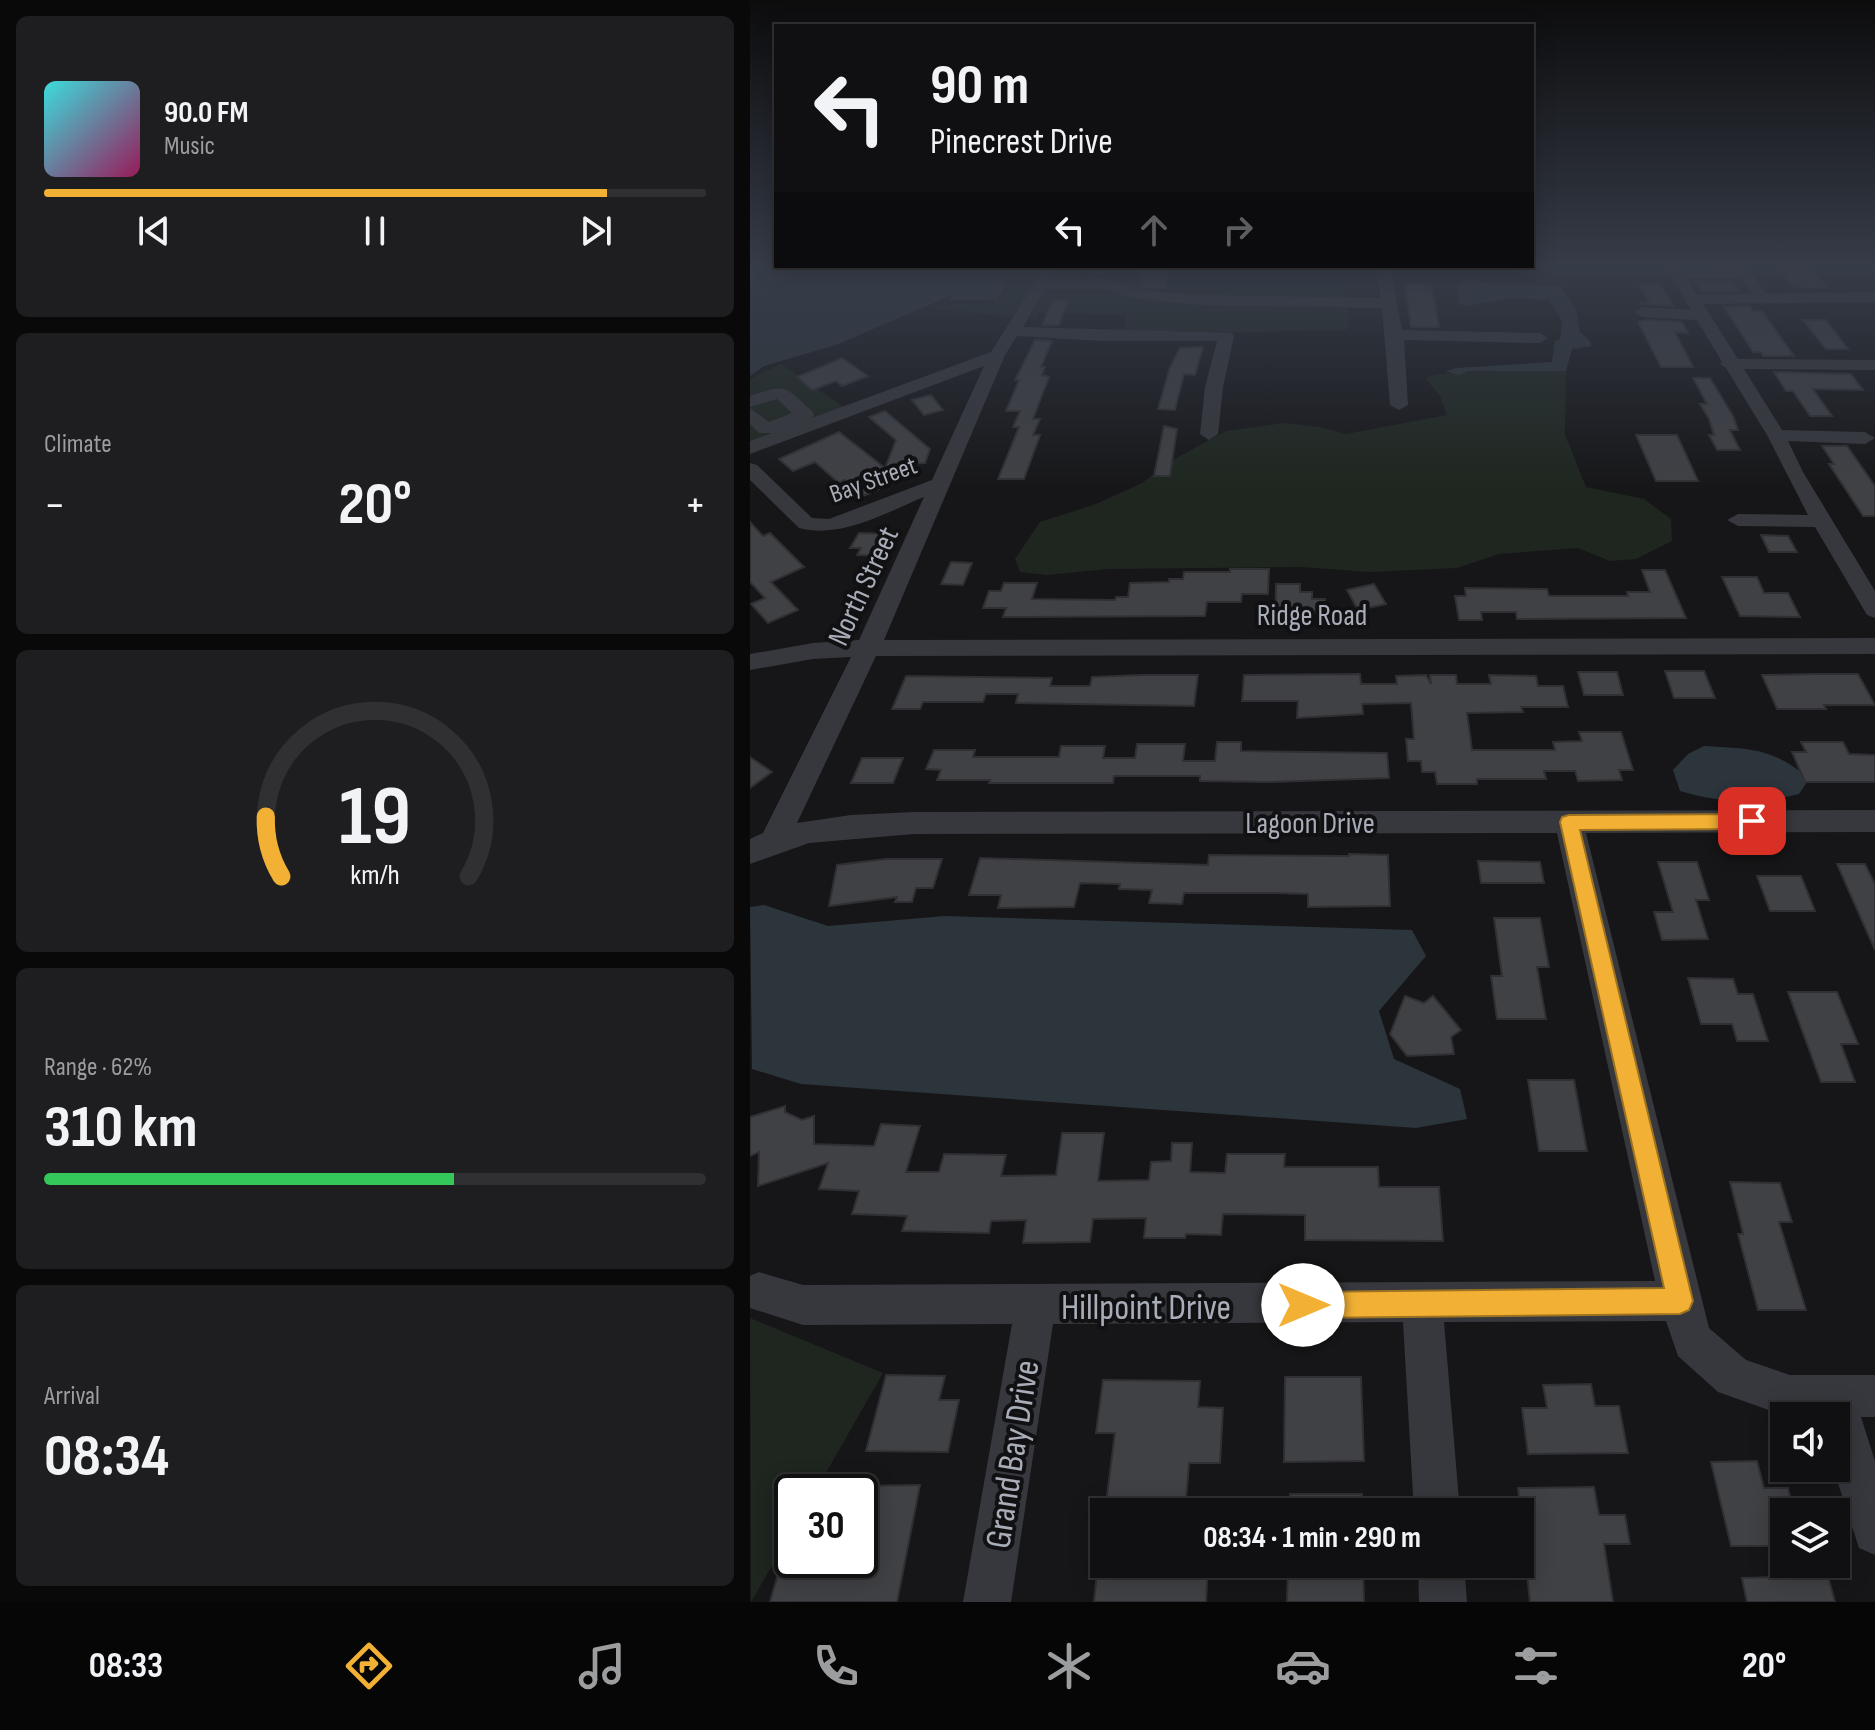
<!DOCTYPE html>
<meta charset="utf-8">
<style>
body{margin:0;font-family:"Sofia Sans Condensed",sans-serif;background:#1e1e20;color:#f1f3f6;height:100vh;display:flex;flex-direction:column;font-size:30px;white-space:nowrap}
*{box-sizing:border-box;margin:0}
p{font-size:26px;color:#9c9d9f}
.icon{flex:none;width:44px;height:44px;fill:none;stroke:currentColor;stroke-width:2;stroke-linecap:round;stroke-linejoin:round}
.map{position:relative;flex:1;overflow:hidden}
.panel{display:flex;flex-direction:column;gap:16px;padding:16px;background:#09090a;width:750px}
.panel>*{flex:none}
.banner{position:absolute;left:24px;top:24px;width:760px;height:244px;border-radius:0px;box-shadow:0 4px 20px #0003,0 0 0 2px #303032;background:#101012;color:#f1f3f6;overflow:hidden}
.tools{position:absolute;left:1020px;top:1402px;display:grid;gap:16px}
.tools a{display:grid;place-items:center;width:80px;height:80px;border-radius:0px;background:#101012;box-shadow:0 4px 20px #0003,0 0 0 2px #303032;font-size:40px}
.speed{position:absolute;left:24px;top:1474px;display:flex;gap:16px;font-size:40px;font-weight:700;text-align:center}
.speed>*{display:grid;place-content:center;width:104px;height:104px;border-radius:50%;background:#101012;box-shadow:0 4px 20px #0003,0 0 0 2px #303032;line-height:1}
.speed .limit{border:4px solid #111;border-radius:12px;background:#fff;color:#111}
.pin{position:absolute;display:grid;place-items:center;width:68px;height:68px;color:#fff;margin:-34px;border-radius:16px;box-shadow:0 4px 12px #0006}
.me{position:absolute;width:88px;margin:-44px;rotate:90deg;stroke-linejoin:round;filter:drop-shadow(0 0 6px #0008)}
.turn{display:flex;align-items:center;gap:28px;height:168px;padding:0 24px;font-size:36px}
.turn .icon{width:104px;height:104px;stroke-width:2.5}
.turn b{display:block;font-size:56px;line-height:68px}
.lanes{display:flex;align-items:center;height:76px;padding:0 24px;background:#0003;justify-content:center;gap:40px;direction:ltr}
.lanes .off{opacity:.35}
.big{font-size:60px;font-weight:700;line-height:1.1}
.panel .card{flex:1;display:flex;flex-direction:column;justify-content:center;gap:12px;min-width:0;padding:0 28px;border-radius:12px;background:#1e1e20}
.panel .dial{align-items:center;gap:0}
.dial svg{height:208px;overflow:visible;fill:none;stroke:#303032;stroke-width:7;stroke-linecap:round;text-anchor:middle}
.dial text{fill:#f1f3f6;stroke:none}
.song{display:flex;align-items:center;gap:24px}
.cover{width:96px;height:96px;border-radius:12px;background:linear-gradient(135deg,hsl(180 70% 55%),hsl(330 70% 35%))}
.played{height:8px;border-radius:4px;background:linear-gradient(90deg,#f2b134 85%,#303032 85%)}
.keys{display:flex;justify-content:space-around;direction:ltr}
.heat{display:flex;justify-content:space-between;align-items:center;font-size:44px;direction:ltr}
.charge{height:12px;border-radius:6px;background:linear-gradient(90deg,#34c759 62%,#303032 0)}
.trip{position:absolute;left:340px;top:1498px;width:444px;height:80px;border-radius:0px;background:#101012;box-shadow:0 4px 20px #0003,0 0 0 2px #303032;font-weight:700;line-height:80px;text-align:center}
.menu{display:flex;height:128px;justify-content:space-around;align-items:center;background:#060607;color:#9c9d9f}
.menu .icon{width:56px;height:56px}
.menu .selected{color:#f2b134}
.menu b{font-size:36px;color:#f1f3f6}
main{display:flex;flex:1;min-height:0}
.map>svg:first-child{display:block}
.green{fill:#1e261f}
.water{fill:#2c353c}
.building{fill:#404145;stroke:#303034;stroke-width:2}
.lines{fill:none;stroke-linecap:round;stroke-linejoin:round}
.minor{fill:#37383d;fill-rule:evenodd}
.route{fill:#f2b134;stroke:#9d7322;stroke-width:2}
.labels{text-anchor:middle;stroke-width:8;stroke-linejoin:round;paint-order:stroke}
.far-street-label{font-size:26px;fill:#a8adb8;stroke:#111113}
.street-label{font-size:30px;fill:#a8adb8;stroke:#111113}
.near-street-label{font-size:36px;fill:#a8adb8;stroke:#111113}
</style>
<main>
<section class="panel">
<div class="card">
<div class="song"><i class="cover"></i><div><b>90.0 FM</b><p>Music</p></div></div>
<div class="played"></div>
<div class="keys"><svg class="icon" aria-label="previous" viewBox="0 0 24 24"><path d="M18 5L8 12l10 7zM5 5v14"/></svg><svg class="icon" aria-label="pause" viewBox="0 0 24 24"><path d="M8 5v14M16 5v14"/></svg><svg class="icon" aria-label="next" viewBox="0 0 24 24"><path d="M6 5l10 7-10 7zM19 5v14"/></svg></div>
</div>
<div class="card"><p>Climate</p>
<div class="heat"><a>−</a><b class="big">20°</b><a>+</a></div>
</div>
<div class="card dial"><svg viewBox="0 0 100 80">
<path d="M14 69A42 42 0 1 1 86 69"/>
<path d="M14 69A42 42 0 0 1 8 46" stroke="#f2b134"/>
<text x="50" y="56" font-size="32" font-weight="700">19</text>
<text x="50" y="72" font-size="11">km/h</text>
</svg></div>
<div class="card"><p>Range · 62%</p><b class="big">310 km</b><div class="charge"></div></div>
<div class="card"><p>Arrival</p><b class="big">08:34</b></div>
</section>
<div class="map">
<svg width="1125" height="1602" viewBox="0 0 1125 1602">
<rect width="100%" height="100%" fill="#161618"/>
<g class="green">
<path d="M270,268h26l-32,49 -86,-9c31,-14 60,10 83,-20l-4,-4z"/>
<path d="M301,276l73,4 221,-1 3,51 -219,5 -5,-8 2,-12 -86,-2 -3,6 -12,-1z"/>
<path d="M31,364l64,44 -95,36v-65z"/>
<path d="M773,370l43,1 -1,64 21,52 58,12 27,20 1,22 -36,18 -26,2 -32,-13 -79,6 -42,14 -87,4 -69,-5 -193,2 -61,6 -27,-3 -5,-13 25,-37 56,-18 46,-21 29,-22 55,-30 58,-8 35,4 27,7 101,-19 -7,-19 -15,-18c31,-10 65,-5 98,-8z"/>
<path d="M0,1318l133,55 -68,119h-23v39l-41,71z"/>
</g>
<g class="water">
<path d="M0,268h266l-15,17 5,2 -9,13h-47l2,-5 -116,50 -72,21 -14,10z"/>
<path d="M716,281l95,5 15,23 4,23 10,9 1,5 -19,3 -6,22h-98l-9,4 -14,-4 11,-3 96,-6 3,-21 5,-2 2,-18 -13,-21 -41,-2 -40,8 -9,-2 -2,-19z"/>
<path d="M954,746c45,3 69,1 105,33l-10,15c-41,11 -78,9 -119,-3l-7,-21 15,-16z"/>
<path d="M14,905l64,21 117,-10 467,14 14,26 -47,55 15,48 66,30 7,30 -51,9 -615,-44 -49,-15 -2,-162z"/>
</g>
<g class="building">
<path d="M394,268h24l-3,21 -25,-2z"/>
<path d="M1029,269h33l15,19 -34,-1z"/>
<path d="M945,281h37l7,10h-37z"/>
<path d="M655,284h26l8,43h-28z"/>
<path d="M889,284h21l13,22 -32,-2 -1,-2h9z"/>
<path d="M303,300h16l-10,25h-17z"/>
<path d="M1000,306l3,5h9l32,45h-31l-2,-4h-8l-29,-45z"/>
<path d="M899,320l33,2 6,11 -13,-1 18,35h-32l-23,-45z"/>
<path d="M1053,320h23l22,29h-22z"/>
<path d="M285,340l17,1 -11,26h4l-3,8 7,2 -16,42h7l-7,16h7l-16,44h-26l21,-52h-6l7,-16h-14l13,-31h-4z"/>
<path d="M453,347l-8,28 -11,-1 -9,36 -17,-1 12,-42 10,-19z"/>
<path d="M92,358l26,18 -26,10 -6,-5 -24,9 -15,-13z"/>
<path d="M1024,372l77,2 12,16 -50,-1 19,27h-22l-17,-25h-7z"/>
<path d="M943,378h17l23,38 5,14h-8l10,20h-23l-8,-15h5l-5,-16 -9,-15h7z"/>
<path d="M181,395l12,15 -19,5 -12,-15z"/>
<path d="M135,411l45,38 -5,14 -29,1 14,12 -47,20 -18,-16 -6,3 -24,-21 -22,9 -14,-12 60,-27 46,36 11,-28 -27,-23z"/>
<path d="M414,426l13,3 -7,47h-16z"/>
<path d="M886,435h41l21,46h-42z"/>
<path d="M1072,446h25l28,40v30h-12l-34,-52h5z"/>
<path d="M0,522l13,14 7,-3 34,34 -33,15 27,28 -30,13 -17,-19 14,-6 -15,-16z"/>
<path d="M109,533l32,1 -12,22 -22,-1 4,-7h-11z"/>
<path d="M1011,535l27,1 9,16h-28z"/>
<path d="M201,562l21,1 -9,22 -22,-1z"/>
<path d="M480,569h39l-1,25h-26l-1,8h-34l-2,14 -202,1 3,-9h-23l6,-17h12l3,-8h33l-5,16 83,1 1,-3h12l2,-14 39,-1v-3h14l1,-7h46z"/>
<path d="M892,570h23l21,48 -169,1 -1,-7h-35l1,8h-23l-4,-24h11l-1,-8 82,1 2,7h79l-1,-4h23z"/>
<path d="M972,577h35l7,16h24l12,24 -60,-1z"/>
<path d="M526,584h24v8h12v7h13v16h-25v7h-25z"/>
<path d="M624,584l12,20 -28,6 -11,-20z"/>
<path d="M915,671h39l11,27h-41z"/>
<path d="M828,672h39l6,23h-39z"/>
<path d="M610,674l1,10h36l-1,-8 30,-1 5,9 -1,-9h26l1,9h34l-2,-9 47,1 2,10h25l5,21h-47l2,5 -56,1 5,37h83l-2,-8 29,-1 -3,-9h42l12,38h-14l3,10 -44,1 -3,-10h-31l2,8h-69v5h-40l-2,-12h-13l-1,-11h-13l-2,-22h8l-3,-36 -49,1 1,10 -66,4 1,-17h-56l2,-26z"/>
<path d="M1067,674h41l17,31h-51l2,4h-49l-15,-34z"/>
<path d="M392,675h56l-4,31 -178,-3 2,-9h-32l-3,8h-60l-3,7h-28l14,-33 146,2 -2,8h40l2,-9z"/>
<path d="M467,742h24v9l146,2 2,25 -121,4 -68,-1v-5h-86l-1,7h-124l1,-3h-53l4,-10 -15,-1 8,-19h41l-2,7h86l2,-11h44l-2,12h32l2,-14h48l-2,17h32z"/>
<path d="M1051,742h42l6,12 26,1v27h-70l-13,-30h14z"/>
<path d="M0,757l22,15 -22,16z"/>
<path d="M112,758h41l-10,25h-42z"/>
<path d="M599,854l39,1 2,51 -82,1v-13l-34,-1h-90l-2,11 -33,-1 3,-13 -33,-1 1,-5 -40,-1 -6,24 -76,1 3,-13h-32l11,-37 228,7 1,-10 140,1z"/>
<path d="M136,859h56l-9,29h-17l-4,14h-17l2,-5 -68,9 8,-41z"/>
<path d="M728,861l62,1 4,21h-63z"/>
<path d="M908,862h39l12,38h-13l12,39 -46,1 -8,-28h19z"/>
<path d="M1087,864h28l10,20v66z"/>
<path d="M1007,876h44l14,35h-45z"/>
<path d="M744,918h46l9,49h-12l9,52h-49l-6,-43h11z"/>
<path d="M938,978l45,1 5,15h15l15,47h-31l-5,-17h-31z"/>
<path d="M1038,992h49l21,52h-17l14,38h-34z"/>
<path d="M655,996l19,7 9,-7 28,34 -10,7 3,17 -47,2 -17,-22z"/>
<path d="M778,1080h46l13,71h-48z"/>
<path d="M35,1106v6l17,8 12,-4v28l60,2 7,-22 39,2 -14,46h33l5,-18 62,1 -5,21 55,-1 6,-42h42l-6,48 51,-1 2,-18 20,-1 1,-18h20l-2,29 35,1 2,-19h58l-1,13h94l1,20h60l4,54 -138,-1v-25l-82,-1 -2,21 -35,-1 -1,4h-41l2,-20 -53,1 -3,23 -67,1 3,-23 -35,1 -2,12 -87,-2 5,-15 -55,-2 7,-23 -40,-2 9,-26 -70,23 1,-34 -9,4v-39z"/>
<path d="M980,1182l50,1 12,39h-13l27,88h-48l-20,-76h5z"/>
<path d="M136,1375l59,1 -6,24h20l-11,52 -82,-1z"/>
<path d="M535,1377h76l3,84 -80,1z"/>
<path d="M353,1380l97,1 -2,26 25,1 -3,55h-31l-4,49h-80l10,-79h-19z"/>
<path d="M841,1384l4,22h24l9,47 -100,1 -6,-46h25l-4,-23z"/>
<path d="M1007,1461l7,27h24l6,24h-10v34h-53l-20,-84z"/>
<path d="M170,1485l-23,117h-127l12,-42h78v-74z"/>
<path d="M844,1487l5,28h26l5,29h-26l9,58h-83l-12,-114z"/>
<path d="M540,1494h72v18h-73z"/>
<path d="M348,1564h110l-2,38h-112z"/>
<path d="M538,1564h75l1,38h-77z"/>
<path d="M1078,1576l7,26h-88l-5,-24z"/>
</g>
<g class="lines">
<g class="minor">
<path d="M294,268h14l-7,12 55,-1 34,11 59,5 182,3 -5,-30h14l12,62 138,3 8,5 -8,5 -136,-3 4,65 -9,5 -9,-5 -8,-97 -183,-3 -60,-6 -34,-10h-60l-22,38 209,6 2,3 -11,51 -5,47 -9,6 -9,-6 5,-47 12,-46h-112l-88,-5 -12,19 -121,285 991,-2v16l-999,2 -79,167 54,-8 63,-3 961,-2v22l-289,1 123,495 37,32 44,15h85v42h-14l14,44v94l-16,-7 -26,-80h3v-52h-50l-68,-24 -40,-36 -12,-35 -222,1 16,190h-46l-11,-190 -350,2 -42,278h-48l49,-278 -209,1 -53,-17v-32l9,-4 44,13 852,-4 -98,-448 -643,1 -105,9 -59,21v-25l13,-6 88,-176 -38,2 -63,11v-16l63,-11 46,-3 65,-143c-39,16 -83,42 -125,31l-49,-48v-17l7,2 55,53 17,1 103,-39 52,-114 -234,88v-13l22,-8h-13l-9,-9v-16l19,14 23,-9 -15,-14 -27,8v-11c37,-12 33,-11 62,15l2,4 -2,3 179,-66z"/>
<path d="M916,268l84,3 16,23 109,-2v10l-172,2 35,55 137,1v10l-131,-1 38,61 83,2 10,6 -10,6 -77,-3 15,31 72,119v27l-8,-3 -52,-88 -77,-1 -11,-6 11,-6 70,1 -41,-80 -41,-67 -6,-4 2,-2 -25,-42 -55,-3 -8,-5 8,-5 49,3zM937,278h54l10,16h-54z"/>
<path d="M668,1564h46l3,38h-48z"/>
</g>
</g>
<linearGradient id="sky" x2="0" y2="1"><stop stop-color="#0c0c0d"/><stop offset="0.54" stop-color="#363c48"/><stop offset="1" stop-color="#363c48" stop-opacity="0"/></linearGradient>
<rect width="1125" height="492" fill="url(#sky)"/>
<path class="route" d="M1002,814l7,2 3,5 -3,6 -7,2 -172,1 113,471 -4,9 -9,4 -377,4 -9,-4 -4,-9 4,-9 9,-4 361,-4 -104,-466 2,-5 7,-2z"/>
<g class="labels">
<g class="far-street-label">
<text transform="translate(123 479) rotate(-20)" y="9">Bay Street</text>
</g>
<g class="street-label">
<text transform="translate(113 586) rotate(-65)" y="10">North Street</text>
<text x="562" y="625">Ridge Road</text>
<text x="560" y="833">Lagoon Drive</text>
</g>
<g class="near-street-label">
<text x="396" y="1319">Hillpoint Drive</text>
<text transform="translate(261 1454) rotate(-81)" y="13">Grand Bay Drive</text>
</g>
</g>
</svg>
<div class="tools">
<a><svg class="icon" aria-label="sound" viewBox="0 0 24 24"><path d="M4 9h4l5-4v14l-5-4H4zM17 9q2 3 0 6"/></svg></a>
<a><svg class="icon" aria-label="layers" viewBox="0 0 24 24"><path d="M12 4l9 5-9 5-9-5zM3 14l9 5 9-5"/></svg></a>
</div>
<div class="speed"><div class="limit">30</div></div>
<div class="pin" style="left:1002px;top:821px;background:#d93025"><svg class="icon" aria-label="arrive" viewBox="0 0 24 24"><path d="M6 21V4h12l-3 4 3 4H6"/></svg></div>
<svg class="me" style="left:553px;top:1305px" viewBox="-20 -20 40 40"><circle r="19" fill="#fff"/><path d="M0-13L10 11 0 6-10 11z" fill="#f2b134"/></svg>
<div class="trip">08:34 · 1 min · 290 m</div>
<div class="banner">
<div class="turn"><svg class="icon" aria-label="left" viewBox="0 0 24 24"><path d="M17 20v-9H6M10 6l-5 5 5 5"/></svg><div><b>90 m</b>Pinecrest Drive</div></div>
<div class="lanes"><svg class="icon" aria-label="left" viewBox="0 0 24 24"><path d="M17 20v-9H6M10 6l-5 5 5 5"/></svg><svg class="icon off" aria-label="ahead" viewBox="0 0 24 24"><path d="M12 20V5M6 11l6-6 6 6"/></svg><svg class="icon off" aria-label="right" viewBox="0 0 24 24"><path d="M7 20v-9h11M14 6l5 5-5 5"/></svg></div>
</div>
</div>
</main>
<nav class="menu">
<b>08:33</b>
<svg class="icon selected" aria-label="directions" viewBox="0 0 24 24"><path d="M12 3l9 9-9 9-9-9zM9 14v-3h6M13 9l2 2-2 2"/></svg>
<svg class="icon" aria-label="music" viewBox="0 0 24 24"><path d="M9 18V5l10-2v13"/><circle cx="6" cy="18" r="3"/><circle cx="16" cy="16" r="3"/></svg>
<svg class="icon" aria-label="phone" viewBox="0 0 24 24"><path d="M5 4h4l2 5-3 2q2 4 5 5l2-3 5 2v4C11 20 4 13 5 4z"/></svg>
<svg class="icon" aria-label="climate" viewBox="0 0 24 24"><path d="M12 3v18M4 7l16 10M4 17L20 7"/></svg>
<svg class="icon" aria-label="car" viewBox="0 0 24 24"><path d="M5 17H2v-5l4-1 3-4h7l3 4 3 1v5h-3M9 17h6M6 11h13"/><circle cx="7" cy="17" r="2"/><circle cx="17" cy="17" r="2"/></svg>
<svg class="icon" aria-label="filters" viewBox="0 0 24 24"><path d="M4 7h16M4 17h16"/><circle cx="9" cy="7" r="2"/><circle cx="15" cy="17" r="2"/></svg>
<b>20°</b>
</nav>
